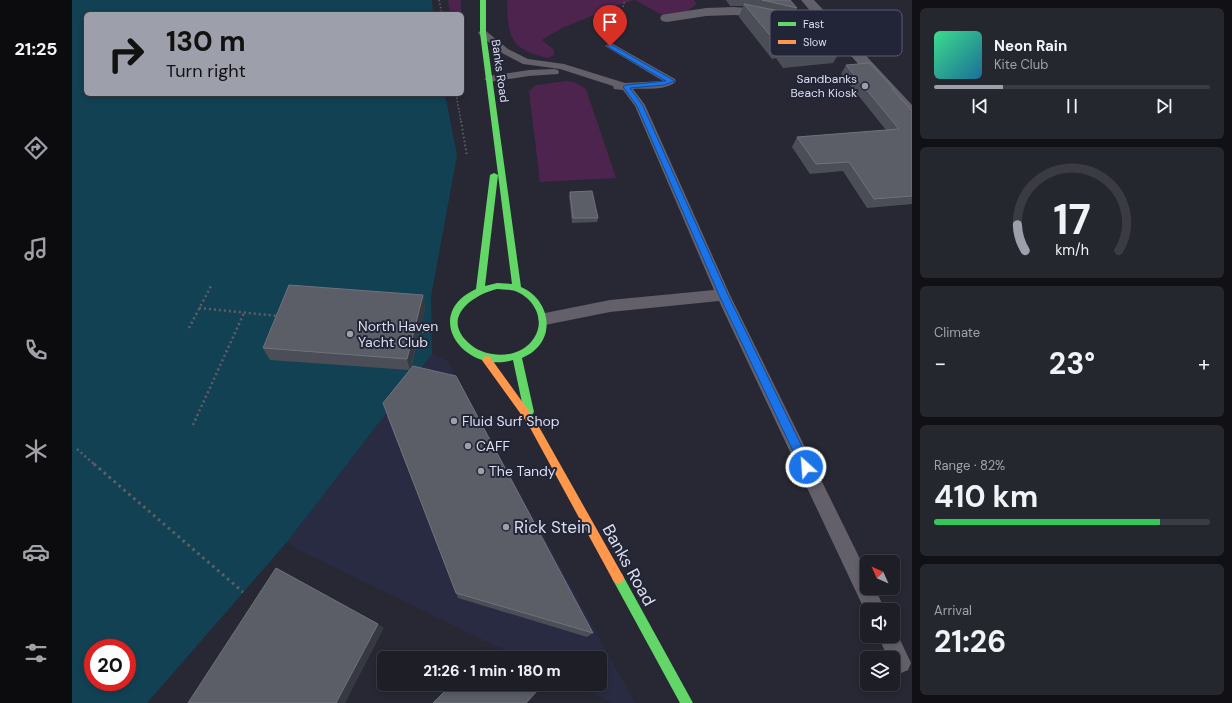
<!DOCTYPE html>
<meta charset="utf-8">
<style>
body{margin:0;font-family:"DM Sans",sans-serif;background:#25272e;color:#f1f3f6;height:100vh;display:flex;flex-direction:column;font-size:15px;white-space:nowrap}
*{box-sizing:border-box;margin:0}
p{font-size:13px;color:#a0a2a7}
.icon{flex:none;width:22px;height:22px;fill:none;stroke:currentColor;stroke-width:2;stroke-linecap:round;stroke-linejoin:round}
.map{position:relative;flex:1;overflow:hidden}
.details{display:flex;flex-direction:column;gap:8px;padding:8px;background:#101015;width:320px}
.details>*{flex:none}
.hud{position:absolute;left:12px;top:12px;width:380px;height:84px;border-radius:6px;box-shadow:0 2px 6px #0003,0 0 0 1px #3b3c43;background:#9d9fab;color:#111;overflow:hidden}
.needle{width:26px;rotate:315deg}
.tools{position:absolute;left:788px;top:555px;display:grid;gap:8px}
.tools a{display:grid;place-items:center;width:40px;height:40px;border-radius:6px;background:#1d1e26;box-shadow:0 2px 6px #0003,0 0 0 1px #3b3c43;font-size:20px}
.speed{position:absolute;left:12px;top:639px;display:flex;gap:8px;font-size:20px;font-weight:700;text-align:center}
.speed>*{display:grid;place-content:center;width:52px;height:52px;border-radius:50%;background:#1d1e26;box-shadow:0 2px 6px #0003,0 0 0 1px #3b3c43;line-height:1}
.speed .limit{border:6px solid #d22;background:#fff;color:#111}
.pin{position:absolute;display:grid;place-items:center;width:34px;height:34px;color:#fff;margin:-41px -17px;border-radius:50% 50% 50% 0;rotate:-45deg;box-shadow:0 0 4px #0007}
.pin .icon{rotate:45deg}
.me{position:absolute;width:44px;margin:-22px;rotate:334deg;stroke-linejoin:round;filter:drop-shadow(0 0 3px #0008)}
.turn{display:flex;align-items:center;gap:14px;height:84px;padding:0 16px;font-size:18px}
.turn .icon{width:52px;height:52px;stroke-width:2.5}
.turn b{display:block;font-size:28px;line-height:34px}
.big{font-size:30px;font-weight:700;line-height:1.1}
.details .card{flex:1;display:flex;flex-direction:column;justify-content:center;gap:6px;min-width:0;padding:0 14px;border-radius:6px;background:#25272e}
.details .dial{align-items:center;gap:0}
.dial svg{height:104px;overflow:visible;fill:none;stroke:#3b3c43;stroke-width:7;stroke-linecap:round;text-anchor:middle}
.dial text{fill:#f1f3f6;stroke:none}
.song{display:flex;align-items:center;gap:12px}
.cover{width:48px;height:48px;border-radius:6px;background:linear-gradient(135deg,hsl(150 70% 55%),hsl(200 70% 35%))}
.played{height:4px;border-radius:2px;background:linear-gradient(90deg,#9d9fab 25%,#3b3c43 25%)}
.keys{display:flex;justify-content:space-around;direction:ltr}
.heat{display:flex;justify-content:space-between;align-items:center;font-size:22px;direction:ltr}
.charge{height:6px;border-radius:3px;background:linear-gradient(90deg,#34c759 82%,#3b3c43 0)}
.trip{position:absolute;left:305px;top:651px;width:230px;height:40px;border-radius:6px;background:#1d1e26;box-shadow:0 2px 6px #0003,0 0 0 1px #3b3c43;font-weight:700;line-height:40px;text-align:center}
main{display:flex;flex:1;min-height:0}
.tab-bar{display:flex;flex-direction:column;width:72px;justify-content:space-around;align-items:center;background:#0c0c0f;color:#a0a2a7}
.tab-bar .icon{width:28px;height:28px}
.tab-bar .active{color:#9d9fab}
.tab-bar b{font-size:18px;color:#f1f3f6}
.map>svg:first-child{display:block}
.built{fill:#292b42}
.green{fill:#4c244d}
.water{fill:#124153;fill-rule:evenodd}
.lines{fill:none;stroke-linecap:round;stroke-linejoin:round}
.path-far3{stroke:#605f68;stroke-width:1.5;stroke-dasharray:1.5 2;stroke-linecap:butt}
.path-far2{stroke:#605f68;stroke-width:2;stroke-dasharray:1.5 2.5;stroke-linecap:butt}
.path-far1{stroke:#605f68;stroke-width:2.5;stroke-dasharray:2 3;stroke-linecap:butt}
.path{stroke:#605f68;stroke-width:3;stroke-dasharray:2.5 4;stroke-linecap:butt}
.lane{fill:#63606a;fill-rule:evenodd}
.street{fill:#63606a;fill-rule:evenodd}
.fast{fill:#63d668;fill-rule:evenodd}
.slow{fill:#ff974d;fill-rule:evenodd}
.wall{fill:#4b4e57}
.shaded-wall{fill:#363842}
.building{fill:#5b5e67;stroke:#6f727c}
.route{fill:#1a73e8;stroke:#114b97}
.poi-dot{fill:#9d9fab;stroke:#222538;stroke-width:1.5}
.labels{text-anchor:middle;stroke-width:4;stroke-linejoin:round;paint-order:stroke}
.far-street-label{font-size:12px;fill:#dddfec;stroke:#222538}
.far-poi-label{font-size:12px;fill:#dddfec;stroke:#222538;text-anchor:end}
.poi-label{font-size:14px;fill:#dddfec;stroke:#222538;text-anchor:start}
.near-poi-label{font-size:17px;fill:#dddfec;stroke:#222538;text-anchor:start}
.near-street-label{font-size:17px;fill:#dddfec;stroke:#222538}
.key{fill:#222538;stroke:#5a5d6e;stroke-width:1}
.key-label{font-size:11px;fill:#dddfec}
</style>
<main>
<nav class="tab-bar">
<b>21:25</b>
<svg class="icon active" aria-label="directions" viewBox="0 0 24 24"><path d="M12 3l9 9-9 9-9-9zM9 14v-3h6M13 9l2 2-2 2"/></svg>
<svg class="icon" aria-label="music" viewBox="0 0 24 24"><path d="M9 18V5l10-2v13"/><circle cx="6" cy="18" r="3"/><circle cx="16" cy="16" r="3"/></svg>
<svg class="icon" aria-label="phone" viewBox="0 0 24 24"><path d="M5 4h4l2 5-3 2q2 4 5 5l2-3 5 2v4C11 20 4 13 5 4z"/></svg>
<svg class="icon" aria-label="climate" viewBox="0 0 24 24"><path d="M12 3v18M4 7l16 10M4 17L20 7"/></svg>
<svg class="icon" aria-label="car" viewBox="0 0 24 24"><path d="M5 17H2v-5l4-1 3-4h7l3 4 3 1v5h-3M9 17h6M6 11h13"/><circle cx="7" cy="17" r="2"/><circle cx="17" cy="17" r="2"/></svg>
<svg class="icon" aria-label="filters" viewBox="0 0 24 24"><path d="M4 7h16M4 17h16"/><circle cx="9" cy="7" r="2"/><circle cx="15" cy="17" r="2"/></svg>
</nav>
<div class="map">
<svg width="840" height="703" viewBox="0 0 840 703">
<rect width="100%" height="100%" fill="#272833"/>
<path class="built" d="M360,354l16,7 187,342h-23l-39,-19h27v-26h-80l-223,-109 -10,-7z"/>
<g class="green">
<path d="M376,0h13v14h-11z"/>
<path d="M435,0h187l3,4 -11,8 -22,4 -29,-16 -14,4 -59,24 -20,12 12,10v5l-6,3c-39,-8 -40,-22 -41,-58z"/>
<path d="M494,81l8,1 12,7 30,89 -76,4 -11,-91 7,-6z"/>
</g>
<path class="water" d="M0,0h360l1,14h-347v80h359l12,61 -26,142 1,57 -145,188 -140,161h-75zM21,648h34v34h-34z"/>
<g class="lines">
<g class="path-far3">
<path d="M367,0l3,14"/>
<path d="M551,7l2,-7"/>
<path d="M384,94l5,28"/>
</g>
<path class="path-far2" d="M389,121l6,35"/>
<g class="path-far1">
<path d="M127,308l79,8"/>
<path d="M117,328l22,-42"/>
<path d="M345,331l12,1"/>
<path d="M121,425l51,-112"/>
<path d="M5,449l18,16"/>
</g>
<path class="path" d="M22,464l149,128"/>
<g class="lane">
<path d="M411,30l3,1 22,18 20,10 36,5 61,19 38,-2 -58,-35 5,-3 3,1 62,35 1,2c-8,10 -31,7 -43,8l12,16 85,190 137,278v15h8l10,22h-18v5l-148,-314 -109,11 -65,13 -5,-2 -2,-4 2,-4 5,-2 65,-13 104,-10 -79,-184 -12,-16 -9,-1 -1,-3 -53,-17 -37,-5 -21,-11 -22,-18 -2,-2 2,-2z"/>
<path d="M482,69l4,1 1,2 -1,2 -29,2 -40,6 -5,-3 5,-3 40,-6z"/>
<path d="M821,628l2,1 16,34 -3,7 -7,3 -7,-3 -1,-12h-5l-10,-22h15z"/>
</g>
<path class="street" d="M729,0h13l98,105v14l-6,-2 -81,-90 -25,2 -53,-13 -13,-1 -28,1 -39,6 -5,-1 -2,-3 2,-3 5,-1 39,-6 28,-1 13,1 53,13 18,-1z"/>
<g class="fast">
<path d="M408,0h6v33l35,254c32,14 36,57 1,71l12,54 -2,3 -3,1 -3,-1 -2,-3 -11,-52c-48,15 -93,-45 -37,-71l14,-114 4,-2 4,2 -13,111 12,-3 15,1 -32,-251zM425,289c6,1 13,0 18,2 19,7 31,29 19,47 -13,21 -46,21 -63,7 -31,-25 -2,-49 26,-56z"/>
<path d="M546,572l4,2 71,129h-13l-66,-121 -2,-4 2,-4z"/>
</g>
<path class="slow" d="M415,356l3,1 44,61 88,156 2,4 -2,4 -4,2 -4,-2 -86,-158 -44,-61 -2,-3 2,-3z"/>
</g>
<g class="wall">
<path d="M654,0h64l7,8 -2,6 46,36 -8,13 -50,5 -7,-10 -4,1 -33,-42 4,-11h-13z"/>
<path d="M774,65l48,24 -1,1 19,21v93l-45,4 -24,-37 -33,3 -18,-27 5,-10 89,-7 -45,-56z"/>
<path d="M498,192l28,26 -1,4 -25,1 -3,-27z"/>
<path d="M351,295l2,13 -14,61 182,264 -6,4 -129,-39 -71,-182 22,-46 -139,-10 -7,-12z"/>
</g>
<g class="shaded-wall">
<path d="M351,295l2,13 -15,63 -3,-12z"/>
<path d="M306,624l6,4 -39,75h-9z"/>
</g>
<g class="building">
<path d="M690,0h28l7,8z"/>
<path d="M672,4l66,13 31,33 -51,4 -8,-9h-4z"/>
<path d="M798,63l24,26h-2l20,22v85l-38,3 -25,-37 -33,2 -19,-27 102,-8 -53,-64z"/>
<path d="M520,191l6,27h-25l-3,-26z"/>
<path d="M217,285l134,10 -16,64 -144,-11z"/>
<path d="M341,366l43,10 137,257 -137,-40 -73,-190z"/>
<path d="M204,568l102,56 -42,79h-148z"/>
<path d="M409,654l7,4h-10z"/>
<path d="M380,684h78l9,5 -13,14h-93z"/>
</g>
<path class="route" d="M538,44l65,37 -11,4 -34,3 13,18 85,189 82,168 1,4 -1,3 -4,2 -4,-2 -83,-175 -82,-189 -14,-19 3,-2 40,-4 -58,-34 -1,-1z"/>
<g class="poi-dot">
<circle cx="793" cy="86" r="4"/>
<circle cx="278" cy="334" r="4"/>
<circle cx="382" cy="421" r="4"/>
<circle cx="396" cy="446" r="4"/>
<circle cx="409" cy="471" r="4"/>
<circle cx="434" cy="527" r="4"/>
</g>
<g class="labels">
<g class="far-street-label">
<text transform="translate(428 71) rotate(82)" y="4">Banks Road</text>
</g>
<g class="far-poi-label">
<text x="785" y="83">Sandbanks<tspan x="785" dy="14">Beach Kiosk</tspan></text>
</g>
<g class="poi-label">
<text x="286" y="331">North Haven<tspan x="286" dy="16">Yacht Club</tspan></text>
<text x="390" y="426">Fluid Surf Shop</text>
<text x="404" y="451">CAFF</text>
<text x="417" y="476">The Tandy</text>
</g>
<g class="near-poi-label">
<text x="442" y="533">Rick Stein</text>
</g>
<g class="near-street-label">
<text transform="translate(557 565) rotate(61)" y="6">Banks Road</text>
</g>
</g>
<rect x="698" y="10" width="132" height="46" rx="6" class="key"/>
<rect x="706" y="22" width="18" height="4" fill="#63d668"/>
<rect x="706" y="40" width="18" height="4" fill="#ff974d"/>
<g class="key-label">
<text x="731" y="28">Fast</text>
<text x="731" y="46">Slow</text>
</g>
</svg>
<div class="tools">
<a><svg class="needle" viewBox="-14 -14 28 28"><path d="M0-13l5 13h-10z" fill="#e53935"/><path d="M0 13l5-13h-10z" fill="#a0a2a7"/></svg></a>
<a><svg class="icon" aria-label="sound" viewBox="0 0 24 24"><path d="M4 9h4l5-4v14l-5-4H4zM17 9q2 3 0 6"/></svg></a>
<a><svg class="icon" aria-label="layers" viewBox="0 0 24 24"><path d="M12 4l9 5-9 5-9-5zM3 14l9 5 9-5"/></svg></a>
</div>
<div class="speed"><div class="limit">20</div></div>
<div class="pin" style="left:538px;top:46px;background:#d93025"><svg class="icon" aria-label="arrive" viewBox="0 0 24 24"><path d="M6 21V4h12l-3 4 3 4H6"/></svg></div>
<svg class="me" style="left:734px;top:467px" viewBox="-20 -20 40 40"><circle r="17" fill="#1a73e8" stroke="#fff" stroke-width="3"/><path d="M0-11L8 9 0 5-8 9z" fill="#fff"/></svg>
<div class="trip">21:26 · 1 min · 180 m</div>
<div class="hud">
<div class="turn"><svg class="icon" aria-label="right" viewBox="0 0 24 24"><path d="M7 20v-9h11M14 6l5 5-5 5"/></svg><div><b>130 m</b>Turn right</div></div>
</div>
</div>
<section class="details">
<div class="card">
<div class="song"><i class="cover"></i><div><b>Neon Rain</b><p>Kite Club</p></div></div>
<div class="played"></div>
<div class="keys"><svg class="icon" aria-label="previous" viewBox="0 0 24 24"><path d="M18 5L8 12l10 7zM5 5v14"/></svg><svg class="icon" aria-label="pause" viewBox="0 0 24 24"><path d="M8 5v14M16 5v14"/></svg><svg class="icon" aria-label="next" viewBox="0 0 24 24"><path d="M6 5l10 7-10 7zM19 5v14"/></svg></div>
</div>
<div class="card dial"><svg viewBox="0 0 100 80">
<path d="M14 69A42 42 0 1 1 86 69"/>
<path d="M14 69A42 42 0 0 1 8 49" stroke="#9d9fab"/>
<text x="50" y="56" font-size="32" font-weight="700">17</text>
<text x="50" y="72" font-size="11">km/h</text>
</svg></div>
<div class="card"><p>Climate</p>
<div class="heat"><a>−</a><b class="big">23°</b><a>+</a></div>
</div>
<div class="card"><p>Range · 82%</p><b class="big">410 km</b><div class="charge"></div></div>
<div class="card"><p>Arrival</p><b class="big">21:26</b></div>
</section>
</main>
